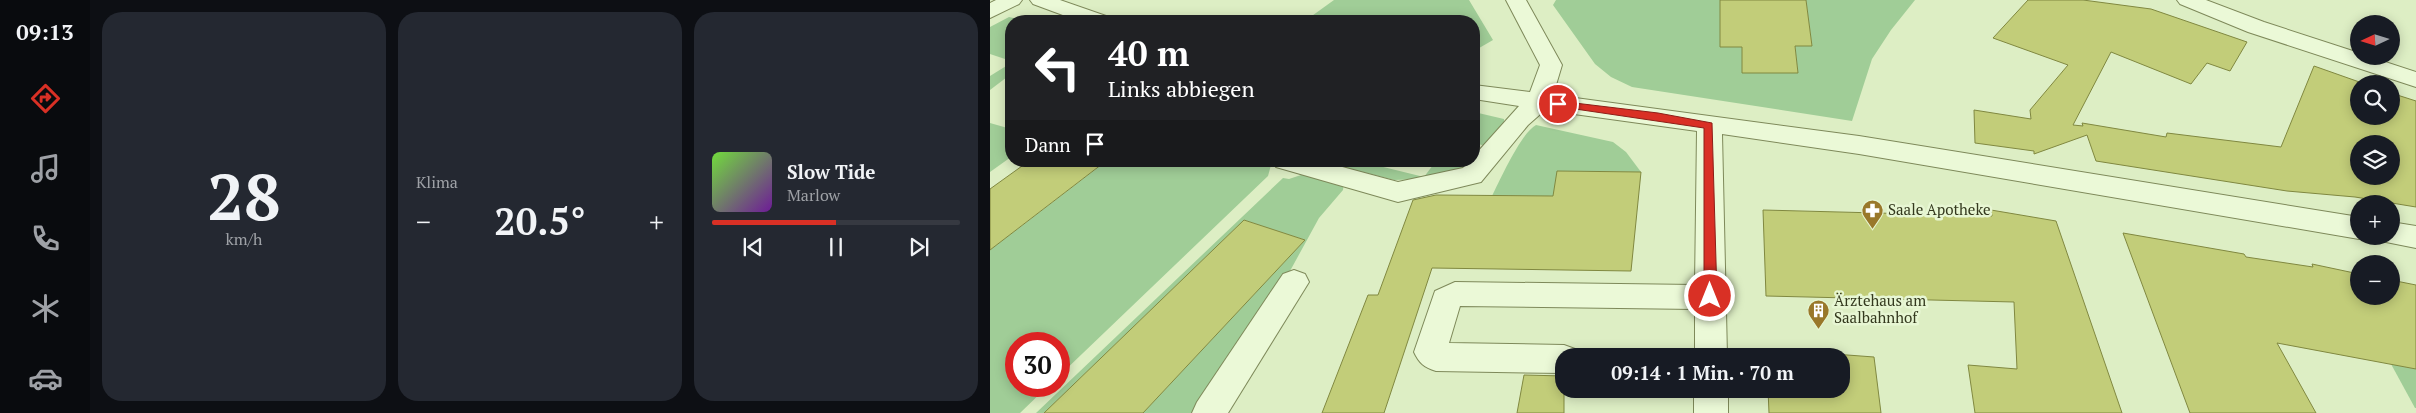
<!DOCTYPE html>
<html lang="de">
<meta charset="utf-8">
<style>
body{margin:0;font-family:"PT Serif",serif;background:#242831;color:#f1f3f6;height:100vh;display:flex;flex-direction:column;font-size:19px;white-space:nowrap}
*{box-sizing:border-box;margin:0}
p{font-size:16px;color:#9ea1a6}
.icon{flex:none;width:28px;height:28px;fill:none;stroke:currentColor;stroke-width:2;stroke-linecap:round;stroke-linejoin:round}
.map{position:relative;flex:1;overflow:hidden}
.panel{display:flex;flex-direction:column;gap:12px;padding:12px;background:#0d0f14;width:900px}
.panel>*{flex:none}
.hud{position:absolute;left:15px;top:15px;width:475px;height:152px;border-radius:20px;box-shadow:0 2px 12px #0003;background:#202124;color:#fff;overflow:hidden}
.needle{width:32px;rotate:266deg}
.buttons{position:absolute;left:1360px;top:15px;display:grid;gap:10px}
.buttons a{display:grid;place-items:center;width:50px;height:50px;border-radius:50%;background:#171b24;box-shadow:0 2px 12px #0003;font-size:25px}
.speed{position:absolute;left:15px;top:332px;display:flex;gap:10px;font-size:25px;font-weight:700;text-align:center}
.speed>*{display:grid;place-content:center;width:65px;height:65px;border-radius:50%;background:#171b24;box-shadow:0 2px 12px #0003;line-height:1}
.speed .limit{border:8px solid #d22;background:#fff;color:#111}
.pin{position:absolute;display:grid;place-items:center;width:42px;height:42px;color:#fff;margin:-21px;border:2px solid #fff;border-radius:50%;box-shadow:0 1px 5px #0007}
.me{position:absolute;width:55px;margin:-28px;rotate:0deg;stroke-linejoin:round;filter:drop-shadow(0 0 4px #0008)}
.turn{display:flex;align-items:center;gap:18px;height:105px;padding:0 20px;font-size:22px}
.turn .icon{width:65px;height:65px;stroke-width:2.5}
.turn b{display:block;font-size:35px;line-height:42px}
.then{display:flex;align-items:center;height:48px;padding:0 20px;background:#0003;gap:10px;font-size:19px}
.big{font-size:38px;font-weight:600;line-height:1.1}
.panel .tile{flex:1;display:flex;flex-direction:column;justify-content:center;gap:8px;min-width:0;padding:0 18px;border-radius:20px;background:#242831}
.panel .dial{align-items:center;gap:0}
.dial b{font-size:65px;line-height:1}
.song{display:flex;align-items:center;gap:15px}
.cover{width:60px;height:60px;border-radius:8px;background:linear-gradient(135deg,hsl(100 70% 55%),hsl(280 70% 35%))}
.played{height:5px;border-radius:2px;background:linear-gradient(90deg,#d93025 50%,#363941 50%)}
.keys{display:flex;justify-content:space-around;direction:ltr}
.heat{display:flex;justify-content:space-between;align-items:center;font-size:28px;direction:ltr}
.panel .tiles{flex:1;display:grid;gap:12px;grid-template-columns:repeat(3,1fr)}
.trip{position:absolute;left:565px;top:348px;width:295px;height:50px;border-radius:20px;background:#171b24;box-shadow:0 2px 12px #0003;font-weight:600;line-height:50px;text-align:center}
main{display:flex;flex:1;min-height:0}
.dock{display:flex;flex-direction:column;width:90px;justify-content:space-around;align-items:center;background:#090b0e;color:#9ea1a6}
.dock .icon{width:35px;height:35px}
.dock .active{color:#d93025}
.dock b{font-size:22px;color:#f1f3f6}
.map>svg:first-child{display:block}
.green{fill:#a0cd97}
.building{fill:#c2cd79;stroke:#808840;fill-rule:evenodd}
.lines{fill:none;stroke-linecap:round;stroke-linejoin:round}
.minor-casing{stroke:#7e895a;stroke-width:2}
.minor{fill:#ebf9d7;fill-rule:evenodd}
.route{fill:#d93025;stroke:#8d1f18}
.labels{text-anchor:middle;stroke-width:5;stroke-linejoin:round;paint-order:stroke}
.poi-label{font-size:15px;fill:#34391e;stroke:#e7f6d3;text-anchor:start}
</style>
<main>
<nav class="dock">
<b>09:13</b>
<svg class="icon active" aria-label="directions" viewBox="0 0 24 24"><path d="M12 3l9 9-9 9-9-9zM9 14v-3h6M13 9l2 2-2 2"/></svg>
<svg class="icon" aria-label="music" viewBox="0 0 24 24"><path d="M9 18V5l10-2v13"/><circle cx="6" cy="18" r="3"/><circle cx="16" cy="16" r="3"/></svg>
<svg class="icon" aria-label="phone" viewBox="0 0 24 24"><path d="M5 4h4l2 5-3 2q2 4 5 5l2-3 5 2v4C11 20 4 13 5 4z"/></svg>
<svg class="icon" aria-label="climate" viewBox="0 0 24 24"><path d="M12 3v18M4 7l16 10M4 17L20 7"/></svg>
<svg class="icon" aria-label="car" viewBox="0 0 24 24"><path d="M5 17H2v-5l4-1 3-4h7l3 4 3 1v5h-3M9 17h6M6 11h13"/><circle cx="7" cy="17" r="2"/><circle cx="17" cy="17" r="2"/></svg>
</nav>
<section class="panel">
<div class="tiles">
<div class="tile dial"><b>28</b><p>km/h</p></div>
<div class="tile"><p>Klima</p>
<div class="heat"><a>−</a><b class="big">20.5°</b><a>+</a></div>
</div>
<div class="tile">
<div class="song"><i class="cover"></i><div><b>Slow Tide</b><p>Marlow</p></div></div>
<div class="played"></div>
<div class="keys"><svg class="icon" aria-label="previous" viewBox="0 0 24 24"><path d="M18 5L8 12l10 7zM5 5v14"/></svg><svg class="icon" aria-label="pause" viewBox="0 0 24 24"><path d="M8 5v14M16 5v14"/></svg><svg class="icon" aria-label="next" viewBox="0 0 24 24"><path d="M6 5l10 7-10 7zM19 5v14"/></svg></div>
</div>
</div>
</section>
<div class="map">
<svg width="1426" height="413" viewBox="0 0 1426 413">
<rect width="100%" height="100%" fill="#ddeec4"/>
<g class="green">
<path d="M344,0h135l24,40 -19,11v-30h-150l-15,-3z"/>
<path d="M566,0h164v46l22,1 1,26h55l-3,-27h17l-6,-46h109l-24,30 -19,29 -20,62 -220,-34 -21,-10 -16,-13 -42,-59z"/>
<path d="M19,17l18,4h-16v40l-21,-7v-27z"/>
<path d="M21,63v11l-21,16v-14z"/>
<path d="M484,112l30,7v3l-18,24 -12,-3z"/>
<path d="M0,123l21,6v28l-21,15z"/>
<path d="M546,125l77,17 13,10 15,20 -83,-1 -5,25h-61c8,-16 29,-63 44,-71z"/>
<path d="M86,161h181l14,4 -3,11 -209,200v-32h-43v42h32l-28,27h-30v-163l106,-81z"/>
<path d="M330,161h39l65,16 12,-16h15l18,5 -47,13 -28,1z"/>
<path d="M317,173l37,9 -1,8 -24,28 -29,53 -92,142h-55l162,-173 -61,-20 -200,193h-8l247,-235 6,1z"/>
<path d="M1401,364l25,5v39h-1z"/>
</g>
<g class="building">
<path d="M730,0h86l6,46h-17l3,27h-56v-26h-22z"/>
<path d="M1038,0h55l68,9 96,33 -17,29 -23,-8 -16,21 -80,-32 -38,73 10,1 -1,-3 84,14 1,-4 114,14 33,-81 51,18h-6v32h32v-23l25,8v106l-61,-10 -68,-6 -191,-30 -9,-26 -53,19v-3l-59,-8 -1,-33 57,9 -1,-9 38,-45 -75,-27zM1369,144h32v32h-32z"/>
<path d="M39,161h77l-116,89v-61z"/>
<path d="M567,171l84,1 -10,99 -199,-3 -48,145h-62l46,-118h10l35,-95 23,-5 117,1z"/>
<path d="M773,210l229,6 -1,-6 65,11 66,192h-147l-7,-48 49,4 -3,-67 -248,-6z"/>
<path d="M254,220l61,20 -162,173h-99z"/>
<path d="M1133,233l121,21 2,3 67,10 -1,-3 47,10v22h32v-16l25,5v84l-139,-26 39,70h-126z"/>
<path d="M777,349l107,8 7,56h-112l-1,-24h73v-33h-74z"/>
<path d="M534,375l40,1v37h-47z"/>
</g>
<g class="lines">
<defs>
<g id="minor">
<path d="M6,0h26l-3,4 -29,14v-15z"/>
<path d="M40,0h30l46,16 3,5h-30l-46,-17z"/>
<path d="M516,0h20l36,65 -9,30 306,41 500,81v19h7l-7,3 -500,-85 -137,-20 5,222h-32v-47l-235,-3 -11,37 115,2 11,4 4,7h-15v17l-128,-2c-12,-4 -17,-8 -22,-19l21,-61 20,-9 240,3 2,-154 -152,-21 -17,15 -47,57 -83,20 -122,-35 -4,-6h48l78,21 65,-14 6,-7h5v-5l45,-50 -45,-7v-14l56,7 10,-27z"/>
<path d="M1187,0h29l58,22 95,31v3h8l49,16v15l-168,-55 -68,-28z"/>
<path d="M1401,222l25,4v22l-35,-7 -2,-5h12z"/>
<path d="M304,270l11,4 4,8 -81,131h-36l5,-11 86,-128z"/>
<rect x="704" y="389" width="34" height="24"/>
</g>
</defs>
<use href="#minor" class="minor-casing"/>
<use href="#minor" class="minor"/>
</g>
<path class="route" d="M568,101l100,12 54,10 5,173 -2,4 -5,2 -6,-6v-168l-149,-22 -2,-2z"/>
<defs>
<symbol id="pharmacy-pin" viewBox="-11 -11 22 30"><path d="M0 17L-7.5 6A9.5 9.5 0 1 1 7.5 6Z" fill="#99782a" stroke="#e7f6d3"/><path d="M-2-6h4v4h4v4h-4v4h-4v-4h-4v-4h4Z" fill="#fff"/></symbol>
<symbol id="building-pin" viewBox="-11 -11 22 30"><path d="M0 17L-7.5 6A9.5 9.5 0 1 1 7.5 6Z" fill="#99782a" stroke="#e7f6d3"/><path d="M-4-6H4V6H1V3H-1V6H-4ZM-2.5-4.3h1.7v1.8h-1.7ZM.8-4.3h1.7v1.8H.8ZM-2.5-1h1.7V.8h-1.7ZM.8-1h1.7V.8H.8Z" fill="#fff"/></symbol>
</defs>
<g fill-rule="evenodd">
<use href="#pharmacy-pin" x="870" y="198" width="25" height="34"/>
<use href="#building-pin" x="816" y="298" width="25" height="34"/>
</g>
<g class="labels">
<g class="poi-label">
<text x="898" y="215">Saale Apotheke</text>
<text x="844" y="306">Ärztehaus am<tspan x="844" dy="17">Saalbahnhof</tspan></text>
</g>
</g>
</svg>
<div class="buttons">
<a><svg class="needle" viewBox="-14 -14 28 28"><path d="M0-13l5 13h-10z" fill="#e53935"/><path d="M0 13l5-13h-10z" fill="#9ea1a6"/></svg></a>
<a><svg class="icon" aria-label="search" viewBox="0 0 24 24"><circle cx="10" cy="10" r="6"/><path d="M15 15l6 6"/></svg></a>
<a><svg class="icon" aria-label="layers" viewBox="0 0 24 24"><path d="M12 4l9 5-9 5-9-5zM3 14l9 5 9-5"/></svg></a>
<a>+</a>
<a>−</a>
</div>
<div class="speed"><div class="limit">30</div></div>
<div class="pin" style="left:568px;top:104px;background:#d93025"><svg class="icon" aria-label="arrive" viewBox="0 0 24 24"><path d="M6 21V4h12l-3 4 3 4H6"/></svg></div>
<svg class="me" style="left:720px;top:296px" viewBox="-20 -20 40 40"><circle r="17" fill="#d93025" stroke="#fff" stroke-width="3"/><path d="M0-11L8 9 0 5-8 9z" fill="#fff"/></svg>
<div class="trip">09:14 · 1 Min. · 70 m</div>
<div class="hud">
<div class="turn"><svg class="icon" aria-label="left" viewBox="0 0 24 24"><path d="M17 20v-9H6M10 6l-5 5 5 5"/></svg><div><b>40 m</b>Links abbiegen</div></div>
<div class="then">Dann<svg class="icon" aria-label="arrive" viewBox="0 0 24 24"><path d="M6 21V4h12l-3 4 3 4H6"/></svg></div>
</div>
</div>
</main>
